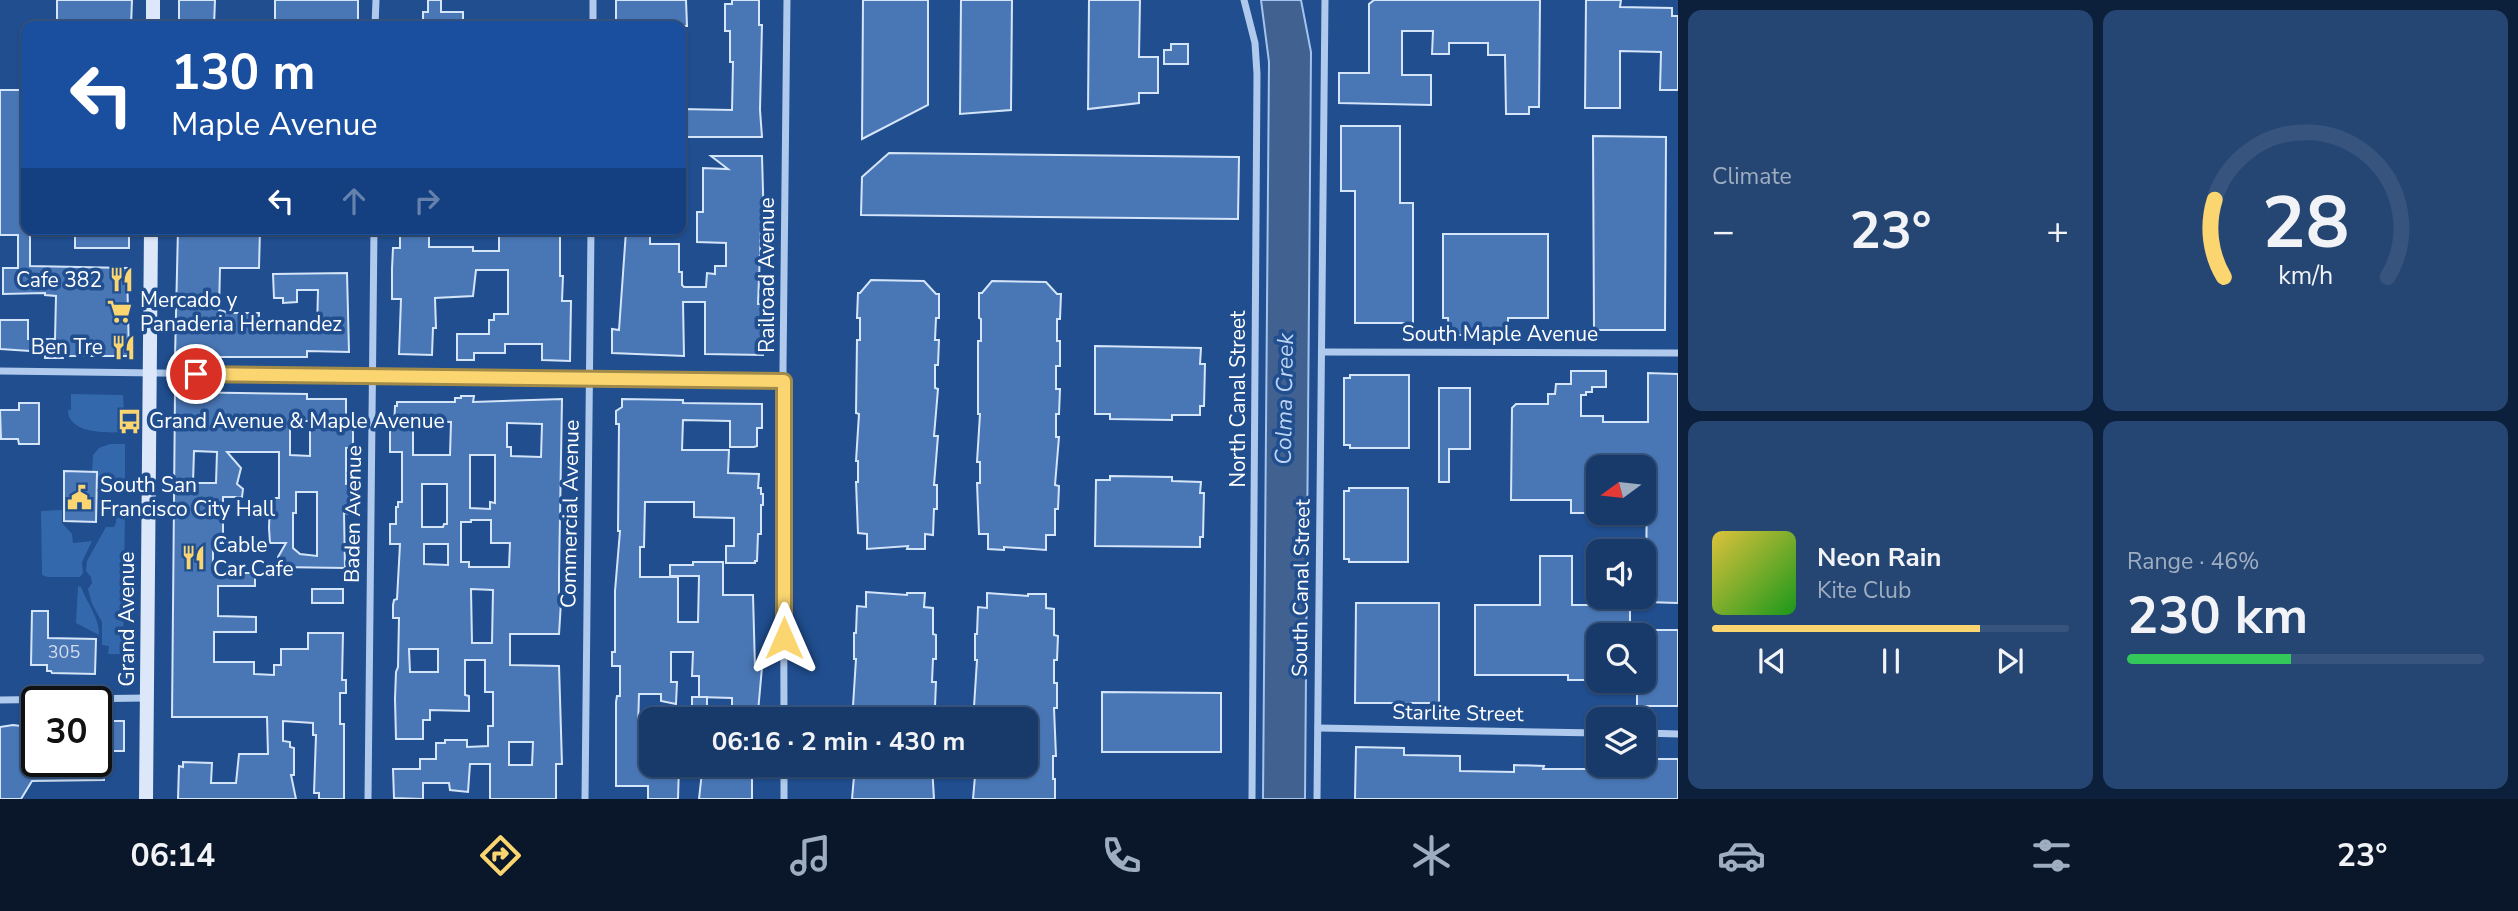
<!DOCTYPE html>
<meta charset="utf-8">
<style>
body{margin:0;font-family:"Nunito Sans",sans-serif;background:#254573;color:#f1f3f6;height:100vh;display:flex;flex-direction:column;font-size:26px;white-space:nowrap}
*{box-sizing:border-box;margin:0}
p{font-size:23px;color:#9fadc1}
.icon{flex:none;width:38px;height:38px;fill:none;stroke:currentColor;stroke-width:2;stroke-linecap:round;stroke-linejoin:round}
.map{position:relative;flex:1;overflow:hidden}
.side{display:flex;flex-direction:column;gap:10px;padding:10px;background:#0d203b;width:840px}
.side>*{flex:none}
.hud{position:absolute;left:21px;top:21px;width:665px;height:214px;border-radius:14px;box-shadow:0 2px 5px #0004,0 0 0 2px #36547e;background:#1a4fa0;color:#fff;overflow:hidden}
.needle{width:46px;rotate:255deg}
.buttons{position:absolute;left:1586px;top:455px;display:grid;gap:14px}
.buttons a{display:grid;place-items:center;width:70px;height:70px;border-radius:14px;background:#183a6b;box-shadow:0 2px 5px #0004,0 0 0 2px #36547e;font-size:35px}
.speed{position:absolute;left:21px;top:686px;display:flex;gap:14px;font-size:35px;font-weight:700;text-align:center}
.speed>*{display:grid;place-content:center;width:91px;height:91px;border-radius:50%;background:#183a6b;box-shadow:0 2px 5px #0004,0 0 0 2px #36547e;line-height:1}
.speed .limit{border:4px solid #111;border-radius:10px;background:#fff;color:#111}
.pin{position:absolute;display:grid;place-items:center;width:60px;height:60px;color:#fff;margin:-30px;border:4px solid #fff;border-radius:50%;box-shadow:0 2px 7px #0007}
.me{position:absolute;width:77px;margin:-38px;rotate:0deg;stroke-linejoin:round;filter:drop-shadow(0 0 5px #0008)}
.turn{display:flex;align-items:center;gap:24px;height:147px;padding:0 35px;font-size:32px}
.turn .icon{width:91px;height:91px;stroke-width:2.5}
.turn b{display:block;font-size:49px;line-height:60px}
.lanes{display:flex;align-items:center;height:66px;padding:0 35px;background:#0003;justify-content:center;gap:35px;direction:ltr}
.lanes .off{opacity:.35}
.big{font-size:52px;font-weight:700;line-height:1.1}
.side .card{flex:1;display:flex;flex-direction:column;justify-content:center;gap:10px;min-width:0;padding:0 24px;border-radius:14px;background:#254573}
.side .dial{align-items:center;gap:0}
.dial svg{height:182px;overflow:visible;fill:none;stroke:#36547e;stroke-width:7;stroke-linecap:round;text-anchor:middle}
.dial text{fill:#f1f3f6;stroke:none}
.song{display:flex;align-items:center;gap:21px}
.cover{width:84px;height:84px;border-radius:10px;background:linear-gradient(135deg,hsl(50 70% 55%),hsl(120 70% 35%))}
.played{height:7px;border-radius:4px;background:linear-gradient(90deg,#fad570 75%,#36547e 75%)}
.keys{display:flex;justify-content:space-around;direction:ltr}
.heat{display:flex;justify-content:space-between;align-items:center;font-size:38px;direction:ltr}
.charge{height:10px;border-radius:5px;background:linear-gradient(90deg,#34c759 46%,#36547e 0)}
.side .tiles{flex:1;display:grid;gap:10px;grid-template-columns:repeat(2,1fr)}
.trip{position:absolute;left:639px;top:707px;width:399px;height:70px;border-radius:14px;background:#183a6b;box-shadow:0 2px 5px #0004,0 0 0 2px #36547e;font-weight:700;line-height:70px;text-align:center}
.tab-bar{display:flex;height:112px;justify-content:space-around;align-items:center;background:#0a172b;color:#9fadc1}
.tab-bar .icon{width:49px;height:49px}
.tab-bar .active{color:#fad570}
.tab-bar b{font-size:32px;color:#f1f3f6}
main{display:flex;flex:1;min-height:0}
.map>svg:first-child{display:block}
.green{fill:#3468ac}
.water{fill:#416291;stroke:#a3c4ee;stroke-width:2}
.building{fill:#4977b6;stroke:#d5e5f9;stroke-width:2;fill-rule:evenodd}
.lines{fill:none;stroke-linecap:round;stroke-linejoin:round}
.minor{stroke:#afcaec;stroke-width:7}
.secondary{stroke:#dce8f9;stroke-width:14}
.route-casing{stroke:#a28a49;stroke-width:18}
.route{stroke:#fad570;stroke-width:12}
.labels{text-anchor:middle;stroke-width:7;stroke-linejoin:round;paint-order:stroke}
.number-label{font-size:18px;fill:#d2dded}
.street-label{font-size:21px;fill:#fff;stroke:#204e8f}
.poi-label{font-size:21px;fill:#fff;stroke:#204e8f;text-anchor:start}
.water-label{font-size:23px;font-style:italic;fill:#bcd4f3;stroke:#204e8f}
</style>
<main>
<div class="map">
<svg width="1678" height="799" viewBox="0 0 1678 799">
<rect width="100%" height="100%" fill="#204e8f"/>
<g class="green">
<path d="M71,394l52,1 2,37c-18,1 -57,2 -57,-22h3z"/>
<path d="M110,444h15v42l-27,-3v-11h-6l1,-17 6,-7z"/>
<path d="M116,509l9,1 -2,144h-15l1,-8 -7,-1v-23l-10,-18 -4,-15 4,-6 -1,-6 -5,-6 1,-10 19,-34h8l2,-4z"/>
<path d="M62,510v13l10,11 1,9 19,-2 -10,21 1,11 -3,4h-32l-6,-2 -1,-64z"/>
<path d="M78,586l3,1c6,16 19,32 18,48l-23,-12z"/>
</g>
<path class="water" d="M1261,0h40l10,52 -6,747h-42l6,-737z"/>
<g class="building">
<path d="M57,0h75l-1,26h-74z"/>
<path d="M179,0h36l-1,26h-35z"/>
<rect x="275" y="0" width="83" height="26"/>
<path d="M428,0h13v12h22v14h-40v-14h5z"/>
<path d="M616,0h70l1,26h-71z"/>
<path d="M732,0h27v25h3l-2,85 2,27h-81v-28l51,1 1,-48h-3v-31h-5v-27h7z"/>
<path d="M863,0h65v105l-66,34z"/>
<path d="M961,0h51l-1,110 -51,4z"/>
<path d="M1089,0h51l-1,57h19v36h-19v10l-51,6z"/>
<path d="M1374,0h166l-1,107h-10v7h-23l-1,-59h-17v-12h-39v11h-17l1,-23h-31v44h29v30l-92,-2v-30h30v-69z"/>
<path d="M1586,0h35l-1,7 52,1v8h6v74h-18l1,-38 -41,-1v57h-35z"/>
<path d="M1171,44h17v20h-24v-14h7z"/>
<path d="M0,90h26v139h4v37l97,2 2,88h-66v2h-18v-6l-45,-3v-29h28v19h27l1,-43 -11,-1v-2l-42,1v-26h15v-33h-18z"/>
<path d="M1341,126h59v77h13v120h-58v-132h-14z"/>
<path d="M1593,136l73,1 -1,193h-71z"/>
<path d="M889,153l350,4 -1,62 -377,-4 1,-38z"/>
<path d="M711,156h51l2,71 -3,1 -3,76h5v51l-58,-1v-52h-22l1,54 -72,-3v-24l7,1 7,-99h4v-2h20v15h29v28h3v13l2,2h22l1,-14 8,1v-8h11v-23l-29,-1v-30h6v-44l25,1z"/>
<rect x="75" y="229" width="54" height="19"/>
<path d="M178,229h82l-1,39h-39l-1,42 11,3h29v8l28,1 -1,9h31l1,-41h-21v12l-14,1v-5h-9l-1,-24 74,-1 2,79 -42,-1v6h-132z"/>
<path d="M400,229h29v18h44v4h26v-17l61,-1v43h3l-1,25h9l-1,60 -28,-1v-16h-37v9h-31v7h-17v-26h32v-14h5v-6h14v-44h-32l-3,26 -38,2 1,30h-3l-1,27 -33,-1 2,-55h-9v-30l1,-21h7z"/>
<path d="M1443,234h105v84h-40v17h-59l-1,-17h-5z"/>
<path d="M871,280l53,1 12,13h3v24h-3l-1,22h4l-1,25h-3v23l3,1 -4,47h4l-4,49h3v24h-3l-1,26 -8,-1v15h-18l1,-3 -41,3v-15l-9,-1 -2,-51h2v-21h-2l3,-47 -3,-1 1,-73h3v-22h-3l1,-25h2z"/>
<path d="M992,281l54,1 11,12h4l-1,25h-3v22h3v25h-4v23h4l-1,25h-3v23h3l-4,48 4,1 -1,23h-3v26h-9v15l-42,-3v3l-16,-1v-15h-9l-2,-51h3v-21h-3l3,-48h-2v-73h3v-22l-2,-1v-25h3z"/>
<path d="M1095,346l106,2 -1,16h5l-1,42h-4v9h-28v5l-62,-1v-5h-15z"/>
<path d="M1571,371h35v16h-14v5h-6v3h-5v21h22v6h45v-49l30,1v229l-32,-1 1,-144h-44v9h-5v46h-27v-13h-60l1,-92 4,-4h32v-10h7l1,-10h15z"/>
<path d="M1350,375h59v73h-59v-3h-6v-67h6z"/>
<path d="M1439,388h31v61h-21v33h-10z"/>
<path d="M175,392l132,2v5h39v29h7v20h-7v36h6v30l-8,-1 1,55 -67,-1v-10l8,-14h-16l-1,-15 1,-30h9v-46h-52l14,16 -4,16 6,5 -1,8h-19v46h-10v30h42v13h-37v30l38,1v15h-42v30h40v12l20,1v-10h7v-16h27v-16h35l-1,47h4v13h-6v31h4v75h-25v-6h-5l2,-58h-3v-12l-30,-2v20l7,1v5l4,1v27h-3l5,24h-118l1,-33 4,1v-5l29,1 -1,20h25l3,-29h29l-1,-37h-95zM290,421h20v35l-20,-1zM194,451l23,1 -1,31h-23zM296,492h21v64l-17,-2 -7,-6v-35h3z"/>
<path d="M461,396h13l-1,6 89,-3 -3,176v27h2l-2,32h-49v31l49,1 3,98h-6v35h-66v-35h-20l-2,28 -18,-2 -1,-7h-26v16l-29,-1 -1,-29h27v-10h16v-16h9v-3h22v7l21,-1v-20h5v-34h-8v-32h-20v35l4,1v15l-39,-1v10h-7v19h-27l-1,-40 1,-27 2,-5 1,-49h-6v-13l1,-5 3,-1 3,-55h-10v-20h6v-17h2v-5h4v-50h-12v-24h4l1,-22h2v-4h58v-4h6zM413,421l38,1 -1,33h-37zM507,423l35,1 -1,33 -30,-1v-9h-4zM470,455h25v48l-5,-1v7l-20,-1zM422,484h25v40h-3l-1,3h-21zM471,520h20v23h19l-1,24h-40v-5h-8v-40h10zM424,544h24v21l-24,-1zM471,589l22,1 -1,53h-20zM409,649h29v23h-28zM509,742h24l-1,23h-23z"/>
<path d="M622,399l61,1v3l79,1v24h-5v18l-3,1h-24v-26l-47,-1 -1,30h47l-1,23 31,1 -1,14h3v6h2v11h-2v29h-3l-1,27h-2v2h-29v-17h8v-28l-40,-1v-15h-49l-1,45h-4v30h38v45h20l1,-46h-29v-11h23v-3h30v33h30l2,72h7l-4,45h-3v7h-23v-21l-33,-1v-21h-7l1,-24h-22v30h6l-1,22 -15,-3v-7h-22l-1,33h13v38h28l-1,34h-30v-13h-32v-84l1,-6h3v-30h-8v-14h3v-61l5,-60h-2l1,-107h-3v-13l6,-4z"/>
<path d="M19,403h20v41h-20l-1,-5h-17l-1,-29h19z"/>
<path d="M64,471l33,1 -1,50 -32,-1z"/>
<path d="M1110,476l62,1v4l29,1 -1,11h4l-1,44h-3v10l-105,-1 1,-66h14z"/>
<path d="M1349,488h59v74h-59v-3h-5v-68h5z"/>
<path d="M1540,556h32v49h58v30h-32v45h-30v-5h-93v-70h65z"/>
<rect x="312" y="589" width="31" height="14"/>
<path d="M866,592l41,3v-2h18l-1,14 9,1v26l3,1v24h-3l-1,23h4l-1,25h-2v12h-77v-13h-3l3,-47h-2v-26h2l1,-27 9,1z"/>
<path d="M987,593l41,3v-2h18v14l8,1v26l4,1 -1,24h-3v23h3v25h-3l2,48h-3v23h2v20h-82l3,-34h50v-46h-49v-12h-3l3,-47h-2v-26h2l1,-27 9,1z"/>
<path d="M1356,603h83v100h-84z"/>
<path d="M32,611h16v27l48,1 -1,35 -43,-1 -1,-2h-4v-6h-16z"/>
<path d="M1643,630h35v76h-41v-25h6z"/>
<path d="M1102,692l119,1v59h-119z"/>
<rect x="692" y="697" width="15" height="22"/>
<rect x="96" y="721" width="28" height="30"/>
<path d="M13,725l8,1 7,9 3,7 -2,19h75v19l-72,1 -11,18h-21v-72z"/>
<path d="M1356,747l48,1v7l56,1v15l54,1v-7l30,1 -1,3h60v-4h40v-6h35v40h-323z"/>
<path d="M733,765h19v34h-53l3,-27 31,1z"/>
<path d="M855,765h77l2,34h-82z"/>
</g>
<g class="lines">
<g class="minor">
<path d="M1244,0l11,43 2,31 -5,725"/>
<path d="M375,26l1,-26"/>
<path d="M593,26v-26"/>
<path d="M1322,352l356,1"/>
<path d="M0,371l784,10"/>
<path d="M0,700l146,-2"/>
<path d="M784,719l-1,-352 4,-367"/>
<path d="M1318,728l280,5"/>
<path d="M1643,733l35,1"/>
<path d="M368,799l6,-570"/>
<path d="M585,799l6,-570"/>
<path d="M784,799v-34"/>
<path d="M1317,799l8,-799"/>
</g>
<g class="secondary">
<path d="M153,26v-26"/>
<path d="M146,799l5,-570"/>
</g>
</g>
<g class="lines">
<defs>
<path id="route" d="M196,374l588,7v257"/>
</defs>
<use href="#route" class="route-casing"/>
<use href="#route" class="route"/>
</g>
<defs>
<symbol id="restaurant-bare" viewBox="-9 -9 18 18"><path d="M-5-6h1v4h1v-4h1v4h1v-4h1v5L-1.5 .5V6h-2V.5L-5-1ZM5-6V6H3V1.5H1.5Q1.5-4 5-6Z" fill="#fad570" stroke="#204e8f" stroke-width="2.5" paint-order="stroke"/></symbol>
<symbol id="supermarket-bare" viewBox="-9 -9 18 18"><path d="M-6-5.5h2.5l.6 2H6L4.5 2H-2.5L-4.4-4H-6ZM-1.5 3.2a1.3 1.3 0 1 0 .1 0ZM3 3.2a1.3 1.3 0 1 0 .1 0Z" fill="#fad570" stroke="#204e8f" stroke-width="2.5" paint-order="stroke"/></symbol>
<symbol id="bus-bare" viewBox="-9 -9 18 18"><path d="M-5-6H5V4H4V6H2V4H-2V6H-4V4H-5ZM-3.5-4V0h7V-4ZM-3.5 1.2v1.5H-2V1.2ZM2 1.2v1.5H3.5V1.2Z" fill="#fad570" stroke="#204e8f" stroke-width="2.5" paint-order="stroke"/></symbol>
<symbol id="civic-bare" viewBox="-9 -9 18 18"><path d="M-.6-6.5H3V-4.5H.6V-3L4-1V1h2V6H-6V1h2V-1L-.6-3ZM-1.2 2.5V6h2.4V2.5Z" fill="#fad570" stroke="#204e8f" stroke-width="2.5" paint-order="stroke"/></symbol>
</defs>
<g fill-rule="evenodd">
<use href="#restaurant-bare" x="104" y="262" width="35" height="35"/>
<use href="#supermarket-bare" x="102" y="294" width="35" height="35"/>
<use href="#restaurant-bare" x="106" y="330" width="35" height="35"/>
<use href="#bus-bare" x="112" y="404" width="35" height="35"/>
<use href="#civic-bare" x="62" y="480" width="35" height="35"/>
<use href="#restaurant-bare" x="176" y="540" width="35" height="35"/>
</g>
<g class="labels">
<g class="number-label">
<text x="64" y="658">305</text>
</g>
<g class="street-label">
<text transform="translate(767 275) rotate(-90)" y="7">Railroad Avenue</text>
<text x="1500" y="341">South Maple Avenue</text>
<text transform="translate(1238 399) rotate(-90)" y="7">North Canal Street</text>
<text transform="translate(353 514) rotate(-89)" y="7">Baden Avenue</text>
<text transform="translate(570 514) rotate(-89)" y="7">Commercial Avenue</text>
<text transform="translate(1301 588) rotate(-89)" y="7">South Canal Street</text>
<text transform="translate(127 619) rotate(-90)" y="7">Grand Avenue</text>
<text transform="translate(1458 713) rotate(1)" y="7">Starlite Street</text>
</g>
<g class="poi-label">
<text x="102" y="287" text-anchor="end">Cafe 382</text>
<text x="140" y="307">Mercado y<tspan x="140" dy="24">Panaderia Hernandez</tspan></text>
<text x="103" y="354" text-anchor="end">Ben Tre</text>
<text x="149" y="428">Grand Avenue &amp; Maple Avenue</text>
<text x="100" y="492">South San<tspan x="100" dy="24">Francisco City Hall</tspan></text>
<text x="213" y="552">Cable<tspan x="213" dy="24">Car Cafe</tspan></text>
</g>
<g class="water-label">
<text transform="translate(1284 399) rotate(-89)" y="8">Colma Creek</text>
</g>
</g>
</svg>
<div class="buttons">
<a><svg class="needle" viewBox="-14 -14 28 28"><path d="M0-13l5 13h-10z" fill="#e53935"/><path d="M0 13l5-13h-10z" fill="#9fadc1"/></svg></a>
<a><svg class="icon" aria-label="sound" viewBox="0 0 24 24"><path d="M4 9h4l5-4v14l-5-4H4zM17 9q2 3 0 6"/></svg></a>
<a><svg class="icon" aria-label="search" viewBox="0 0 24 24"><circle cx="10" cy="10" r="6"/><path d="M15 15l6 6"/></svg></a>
<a><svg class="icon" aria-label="layers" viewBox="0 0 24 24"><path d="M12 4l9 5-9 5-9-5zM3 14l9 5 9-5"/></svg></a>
</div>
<div class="speed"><div class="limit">30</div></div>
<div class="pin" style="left:196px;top:374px;background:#d93025"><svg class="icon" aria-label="arrive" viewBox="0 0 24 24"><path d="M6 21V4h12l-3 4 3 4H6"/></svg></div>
<svg class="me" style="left:784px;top:638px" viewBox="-20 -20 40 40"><path d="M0-17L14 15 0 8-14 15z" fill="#fad570" stroke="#fff" stroke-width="4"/></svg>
<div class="trip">06:16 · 2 min · 430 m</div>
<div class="hud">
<div class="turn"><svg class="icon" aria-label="left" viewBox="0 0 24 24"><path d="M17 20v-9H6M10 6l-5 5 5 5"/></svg><div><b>130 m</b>Maple Avenue</div></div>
<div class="lanes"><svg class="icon" aria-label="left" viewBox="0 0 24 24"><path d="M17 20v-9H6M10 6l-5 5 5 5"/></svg><svg class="icon off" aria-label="ahead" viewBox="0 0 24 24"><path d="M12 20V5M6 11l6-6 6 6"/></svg><svg class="icon off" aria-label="right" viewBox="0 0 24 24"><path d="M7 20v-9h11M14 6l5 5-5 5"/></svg></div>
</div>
</div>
<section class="side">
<div class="tiles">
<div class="card"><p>Climate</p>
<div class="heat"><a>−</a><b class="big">23°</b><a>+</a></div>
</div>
<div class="card dial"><svg viewBox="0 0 100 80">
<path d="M14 69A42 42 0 1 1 86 69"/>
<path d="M14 69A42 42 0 0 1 10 35" stroke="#fad570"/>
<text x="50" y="56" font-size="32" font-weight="700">28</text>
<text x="50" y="72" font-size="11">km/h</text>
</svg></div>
<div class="card">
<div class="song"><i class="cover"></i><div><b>Neon Rain</b><p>Kite Club</p></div></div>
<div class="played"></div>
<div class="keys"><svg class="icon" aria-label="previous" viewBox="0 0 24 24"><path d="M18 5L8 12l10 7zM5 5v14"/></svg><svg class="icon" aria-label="pause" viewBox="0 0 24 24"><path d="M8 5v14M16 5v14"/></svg><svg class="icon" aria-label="next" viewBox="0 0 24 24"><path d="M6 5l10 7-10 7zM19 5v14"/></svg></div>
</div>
<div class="card"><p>Range · 46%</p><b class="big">230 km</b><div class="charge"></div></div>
</div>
</section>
</main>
<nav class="tab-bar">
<b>06:14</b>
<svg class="icon active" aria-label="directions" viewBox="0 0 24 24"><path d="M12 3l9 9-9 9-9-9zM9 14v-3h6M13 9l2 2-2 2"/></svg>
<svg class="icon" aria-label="music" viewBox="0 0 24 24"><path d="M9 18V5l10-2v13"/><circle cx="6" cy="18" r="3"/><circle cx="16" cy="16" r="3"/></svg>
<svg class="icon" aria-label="phone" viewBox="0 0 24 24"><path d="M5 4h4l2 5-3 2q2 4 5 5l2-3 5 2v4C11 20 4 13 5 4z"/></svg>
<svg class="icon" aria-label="climate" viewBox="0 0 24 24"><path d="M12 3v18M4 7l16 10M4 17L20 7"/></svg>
<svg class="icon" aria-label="car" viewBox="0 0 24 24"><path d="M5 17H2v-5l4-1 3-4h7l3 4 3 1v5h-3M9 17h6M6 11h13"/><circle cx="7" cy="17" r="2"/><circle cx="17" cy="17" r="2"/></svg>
<svg class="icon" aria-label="filters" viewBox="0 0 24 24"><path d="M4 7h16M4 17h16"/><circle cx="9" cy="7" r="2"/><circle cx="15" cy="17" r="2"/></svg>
<b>23°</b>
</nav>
